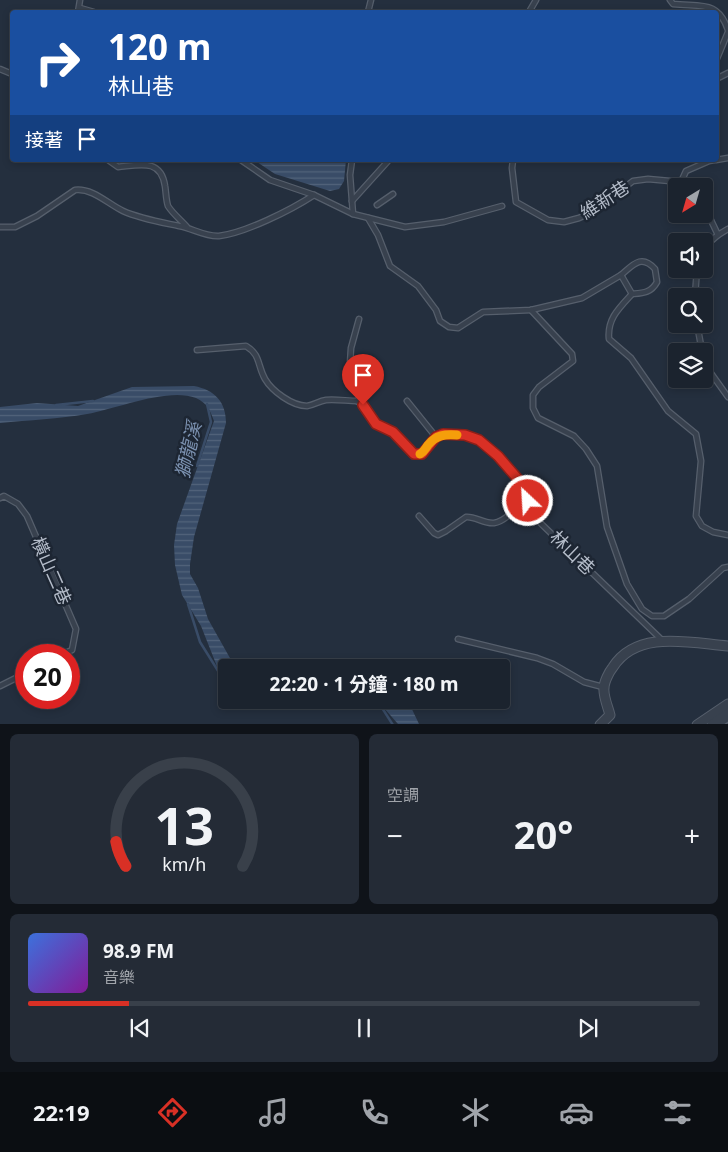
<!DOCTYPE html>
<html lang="zh-TW">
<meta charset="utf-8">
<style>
body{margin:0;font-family:"Noto Sans","Noto Sans TC",sans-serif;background:#242b36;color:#f1f3f6;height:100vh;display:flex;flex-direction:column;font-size:19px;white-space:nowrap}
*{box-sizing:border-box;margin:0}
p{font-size:16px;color:#a0a4aa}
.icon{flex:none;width:28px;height:28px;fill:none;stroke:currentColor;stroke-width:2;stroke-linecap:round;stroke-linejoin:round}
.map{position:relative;height:724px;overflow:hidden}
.sheet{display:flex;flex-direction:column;gap:10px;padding:10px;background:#0f1319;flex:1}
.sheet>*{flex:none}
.hud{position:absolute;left:10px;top:10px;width:709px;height:152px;border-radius:5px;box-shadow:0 2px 8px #0003,0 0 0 1px #39404a;background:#1a4fa0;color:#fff;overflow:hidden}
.needle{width:32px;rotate:217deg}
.tools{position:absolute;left:668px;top:178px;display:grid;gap:10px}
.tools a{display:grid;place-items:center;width:45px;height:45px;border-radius:5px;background:#1b232e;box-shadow:0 2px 8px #0003,0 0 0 1px #39404a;font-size:25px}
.speed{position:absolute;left:15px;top:644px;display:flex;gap:10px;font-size:25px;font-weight:700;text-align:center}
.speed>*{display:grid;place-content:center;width:65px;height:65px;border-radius:50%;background:#1b232e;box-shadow:0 2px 8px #0003,0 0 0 1px #39404a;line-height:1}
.speed .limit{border:8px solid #d22;background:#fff;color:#111}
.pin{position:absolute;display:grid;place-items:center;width:42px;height:42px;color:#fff;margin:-51px -21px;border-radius:50% 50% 50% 0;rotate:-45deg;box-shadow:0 0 5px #0007}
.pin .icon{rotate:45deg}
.me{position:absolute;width:55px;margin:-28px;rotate:335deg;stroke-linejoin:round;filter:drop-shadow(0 0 4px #0008)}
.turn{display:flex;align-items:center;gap:18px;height:105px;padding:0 15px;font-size:22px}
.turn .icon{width:65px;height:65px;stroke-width:2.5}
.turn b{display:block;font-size:35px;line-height:42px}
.then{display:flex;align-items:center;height:48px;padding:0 15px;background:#0003;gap:10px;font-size:19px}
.big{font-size:38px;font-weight:700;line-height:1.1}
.sheet .widget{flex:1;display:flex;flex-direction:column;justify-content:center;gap:8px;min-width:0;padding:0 18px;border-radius:8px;background:#242b36}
.sheet .dial{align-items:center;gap:0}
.dial svg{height:130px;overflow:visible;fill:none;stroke:#39404a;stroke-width:7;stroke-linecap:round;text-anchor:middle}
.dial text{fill:#f1f3f6;stroke:none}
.song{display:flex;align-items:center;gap:15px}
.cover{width:60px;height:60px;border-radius:8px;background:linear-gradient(135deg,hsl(220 70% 55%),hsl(290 70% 35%))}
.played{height:5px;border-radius:2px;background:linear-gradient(90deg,#d93025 15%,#39404a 15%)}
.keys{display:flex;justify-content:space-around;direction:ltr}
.heat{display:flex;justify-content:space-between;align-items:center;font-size:28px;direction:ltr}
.sheet .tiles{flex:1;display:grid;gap:10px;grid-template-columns:1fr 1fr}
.widget:last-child{grid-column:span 2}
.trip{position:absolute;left:218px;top:659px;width:292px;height:50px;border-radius:5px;background:#1b232e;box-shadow:0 2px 8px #0003,0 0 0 1px #39404a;font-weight:700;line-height:50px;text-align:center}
.tabs{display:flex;height:80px;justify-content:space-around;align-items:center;background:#0b0e12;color:#a0a4aa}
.tabs .icon{width:35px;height:35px}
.tabs .selected{color:#d93025}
.tabs b{font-size:22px;color:#f1f3f6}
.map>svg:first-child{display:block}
.water{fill:url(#water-rules)}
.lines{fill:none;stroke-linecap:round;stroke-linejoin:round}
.stream{stroke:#394c67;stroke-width:2.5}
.service-casing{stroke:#565f6c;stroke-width:7}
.minor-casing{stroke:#565f6c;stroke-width:11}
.tertiary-casing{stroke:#565f6c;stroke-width:14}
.service{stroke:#38414e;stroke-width:4.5}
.minor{stroke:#38414e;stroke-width:9}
.tertiary{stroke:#38414e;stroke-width:11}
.route-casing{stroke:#8d1f18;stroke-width:12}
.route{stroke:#d93025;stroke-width:9}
.slow{stroke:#f59e0b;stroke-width:9}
.labels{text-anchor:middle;stroke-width:5;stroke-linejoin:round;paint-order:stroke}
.street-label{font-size:18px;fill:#b4bcc9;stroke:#1d2633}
.water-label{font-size:19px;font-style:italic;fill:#7c92b1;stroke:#1d2633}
</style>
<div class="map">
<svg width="728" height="725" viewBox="0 0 728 725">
<defs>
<pattern id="water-rules" width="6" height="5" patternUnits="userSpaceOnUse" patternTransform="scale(1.25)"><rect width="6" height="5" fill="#394c67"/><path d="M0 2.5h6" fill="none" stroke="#53647b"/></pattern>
</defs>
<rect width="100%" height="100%" fill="#242f3e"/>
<g class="water">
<path d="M254,160h92l-2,21 -5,8 -9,2 -55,-17z"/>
<path d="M194,386c21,4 32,16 32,37l-32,114 -4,27v10l8,14 10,31 27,48 -9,1v21l-25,-63 -19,-31 -7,-30 -1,-20 3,-21 37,-103c-4,-11 -7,-18 -18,-23 -28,-11 -80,11 -109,16 -28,5 -58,6 -87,9v-16l37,-4 41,3 54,-19z"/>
<path d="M323,660h24l19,7h-54z"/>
<path d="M235,700h95c-31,5 -67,18 -95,0z"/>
<path d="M377,700h29l3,3 10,21h-21z"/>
</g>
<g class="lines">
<g class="stream">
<path d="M56,405l37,-4"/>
<path d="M197,466l14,-44 -4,-18"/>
<path d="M188,604l12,38 20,32"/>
<path d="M377,700l16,25"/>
</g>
<defs>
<g id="service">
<path d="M670,0l3,4c28,3 45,-4 55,26"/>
<path d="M80,8l14,4"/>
<path d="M78,12l2,-12"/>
<path d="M368,12l3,-12"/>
<path d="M529,12l7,-12"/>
<path d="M716,61l12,-29"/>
<path d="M0,69l12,5"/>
<path d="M716,79l12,-6"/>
<path d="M108,160l10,7c21,-2 43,-9 47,19 1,6 1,14 3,20 5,8 13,14 19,21"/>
<path d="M241,160l29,20 44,15 39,19 52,13 39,-5 58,-16"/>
<path d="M352,160l-2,15 3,39"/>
<path d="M513,160l-1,8 4,34 32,18 16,2 15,-4 13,-6 41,-31 15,-2 33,3"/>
<path d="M716,160l12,-2"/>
<path d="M684,186l-3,-4 5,-11 23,-10 5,-1"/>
<path d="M352,201l37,-41"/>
<path d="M377,205l16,-11"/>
<path d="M704,210l5,6 9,19"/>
<path d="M368,218l10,17 12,31 28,20 18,24 4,11 9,6 9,1 25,-16 48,-2 51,-12 39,-23 11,19c-13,14 -25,25 -23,45l22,19 37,53 28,23 5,27 -5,55 6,10 11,6 15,3"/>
<path d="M0,227h15l22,-11 38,-26c18,-2 33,14 48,21 18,8 37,11 56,15 13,2 26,11 40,10 26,-3 72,-26 95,-41"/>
<path d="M704,247l14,-12 10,-6"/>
<path d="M621,275c11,-9 20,-22 34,-6l2,13c-6,11 -14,11 -25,12"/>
<path d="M695,296l2,-27"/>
<path d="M531,310l41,44 1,7 -34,26 -6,8v13l5,10 36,18 12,13 11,17 10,61 20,57 15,25 10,7h12l25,-17 34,-31 5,-1"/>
<path d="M697,324l5,27"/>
<path d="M197,350l49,-4c15,9 11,19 19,33 7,12 27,27 42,27 7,-1 12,-5 19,-6 10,-1 21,1 31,1 4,-3 5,-6 6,-11 4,-12 -5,-19 -13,-27l1,-15 8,-29"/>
<path d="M704,357l4,12 20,28"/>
<path d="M357,401l6,4 13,20 17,7 21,21 8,1c6,-7 10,-16 19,-19 10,-3 29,-1 38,4 13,7 45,42 48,56 1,4 1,7 0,11l3,7 133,128"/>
<path d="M407,401l29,36"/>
<path d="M0,498l4,-2 14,8 9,12 49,113 -4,21 -11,5"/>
<path d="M419,516l15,17 4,2 8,-4 20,-14c9,-1 18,7 28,6 14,-2 18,-16 33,-17"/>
<path d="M458,639l79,19 16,6 31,18 19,5"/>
<path d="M0,686l26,-13"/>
</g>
<g id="minor">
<path d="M600,725l10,-10c-2,-8 -7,-19 -6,-27 0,-6 5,-16 9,-21 24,-38 78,-24 115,-21"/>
<path d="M697,725l31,-21"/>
</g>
<path id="tertiary" d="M713,725l15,-10"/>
</defs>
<use href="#service" class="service-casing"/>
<use href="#minor" class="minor-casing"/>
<use href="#tertiary" class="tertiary-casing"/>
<use href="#service" class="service"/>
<use href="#minor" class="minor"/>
<use href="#tertiary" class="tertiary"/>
</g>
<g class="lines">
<defs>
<path id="route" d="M363,405l13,19 17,8 21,22h8l14,-17 7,-3 22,1 14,5 19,16 26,30 4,15"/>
</defs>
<use href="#route" class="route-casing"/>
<use href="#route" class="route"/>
<path class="slow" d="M420,454c4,-2 5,-5 8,-9 8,-10 17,-11 29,-10"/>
</g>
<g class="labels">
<g class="street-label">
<text transform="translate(605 200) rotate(-33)" y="6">維新巷</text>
<text transform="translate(572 553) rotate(44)" y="6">林山巷</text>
<text transform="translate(51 571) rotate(66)" y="6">橫山二巷</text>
</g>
<g class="water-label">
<text transform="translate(188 450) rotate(-77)" y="7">獅龍溪</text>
</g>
</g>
</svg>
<div class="tools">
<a><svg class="needle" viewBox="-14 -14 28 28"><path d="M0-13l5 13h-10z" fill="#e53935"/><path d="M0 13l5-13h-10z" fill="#a0a4aa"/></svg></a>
<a><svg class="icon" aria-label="sound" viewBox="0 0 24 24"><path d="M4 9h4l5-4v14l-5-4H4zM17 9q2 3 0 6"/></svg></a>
<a><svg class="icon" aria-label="search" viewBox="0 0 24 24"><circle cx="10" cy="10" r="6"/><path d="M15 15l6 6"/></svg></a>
<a><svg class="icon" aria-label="layers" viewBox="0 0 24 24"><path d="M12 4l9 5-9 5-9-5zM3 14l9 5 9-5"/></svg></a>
</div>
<div class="speed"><div class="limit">20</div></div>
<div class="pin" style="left:363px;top:405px;background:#d93025"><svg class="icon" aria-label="arrive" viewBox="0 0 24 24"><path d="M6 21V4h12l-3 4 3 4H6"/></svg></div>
<svg class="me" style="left:528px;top:501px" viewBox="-20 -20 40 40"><circle r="17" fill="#d93025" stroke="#fff" stroke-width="3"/><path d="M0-11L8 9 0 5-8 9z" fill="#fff"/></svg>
<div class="trip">22:20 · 1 分鐘 · 180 m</div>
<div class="hud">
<div class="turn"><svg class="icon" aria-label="right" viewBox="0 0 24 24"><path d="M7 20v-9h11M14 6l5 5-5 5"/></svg><div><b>120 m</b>林山巷</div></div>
<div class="then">接著<svg class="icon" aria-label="arrive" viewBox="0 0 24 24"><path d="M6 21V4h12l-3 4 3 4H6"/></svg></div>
</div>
</div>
<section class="sheet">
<div class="tiles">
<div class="widget dial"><svg viewBox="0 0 100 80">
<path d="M14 69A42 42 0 1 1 86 69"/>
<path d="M14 69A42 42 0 0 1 8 54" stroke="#d93025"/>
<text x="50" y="56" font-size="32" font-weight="700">13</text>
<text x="50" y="72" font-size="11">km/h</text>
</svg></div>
<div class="widget"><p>空調</p>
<div class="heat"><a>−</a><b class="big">20°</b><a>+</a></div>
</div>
<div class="widget">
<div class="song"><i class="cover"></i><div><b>98.9 FM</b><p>音樂</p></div></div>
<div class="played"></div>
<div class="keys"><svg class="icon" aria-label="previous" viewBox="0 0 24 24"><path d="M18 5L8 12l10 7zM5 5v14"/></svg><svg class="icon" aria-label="pause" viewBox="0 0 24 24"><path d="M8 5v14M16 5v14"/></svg><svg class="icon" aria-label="next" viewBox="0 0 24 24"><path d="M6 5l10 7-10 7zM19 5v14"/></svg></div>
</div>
</div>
</section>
<nav class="tabs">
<b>22:19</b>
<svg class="icon selected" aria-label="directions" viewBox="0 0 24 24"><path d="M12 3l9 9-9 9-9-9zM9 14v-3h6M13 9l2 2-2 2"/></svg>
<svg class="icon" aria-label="music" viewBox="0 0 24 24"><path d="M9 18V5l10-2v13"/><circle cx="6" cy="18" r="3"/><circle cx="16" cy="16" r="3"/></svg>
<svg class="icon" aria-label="phone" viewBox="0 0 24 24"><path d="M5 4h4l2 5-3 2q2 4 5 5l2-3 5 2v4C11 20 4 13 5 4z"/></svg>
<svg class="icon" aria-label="climate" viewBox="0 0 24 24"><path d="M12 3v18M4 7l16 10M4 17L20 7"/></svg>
<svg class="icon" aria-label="car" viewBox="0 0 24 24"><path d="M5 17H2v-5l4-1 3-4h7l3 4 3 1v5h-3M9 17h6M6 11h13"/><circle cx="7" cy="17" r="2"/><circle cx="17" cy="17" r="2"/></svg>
<svg class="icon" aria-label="filters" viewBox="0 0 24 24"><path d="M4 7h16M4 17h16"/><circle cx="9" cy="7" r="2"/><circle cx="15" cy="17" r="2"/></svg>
</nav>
